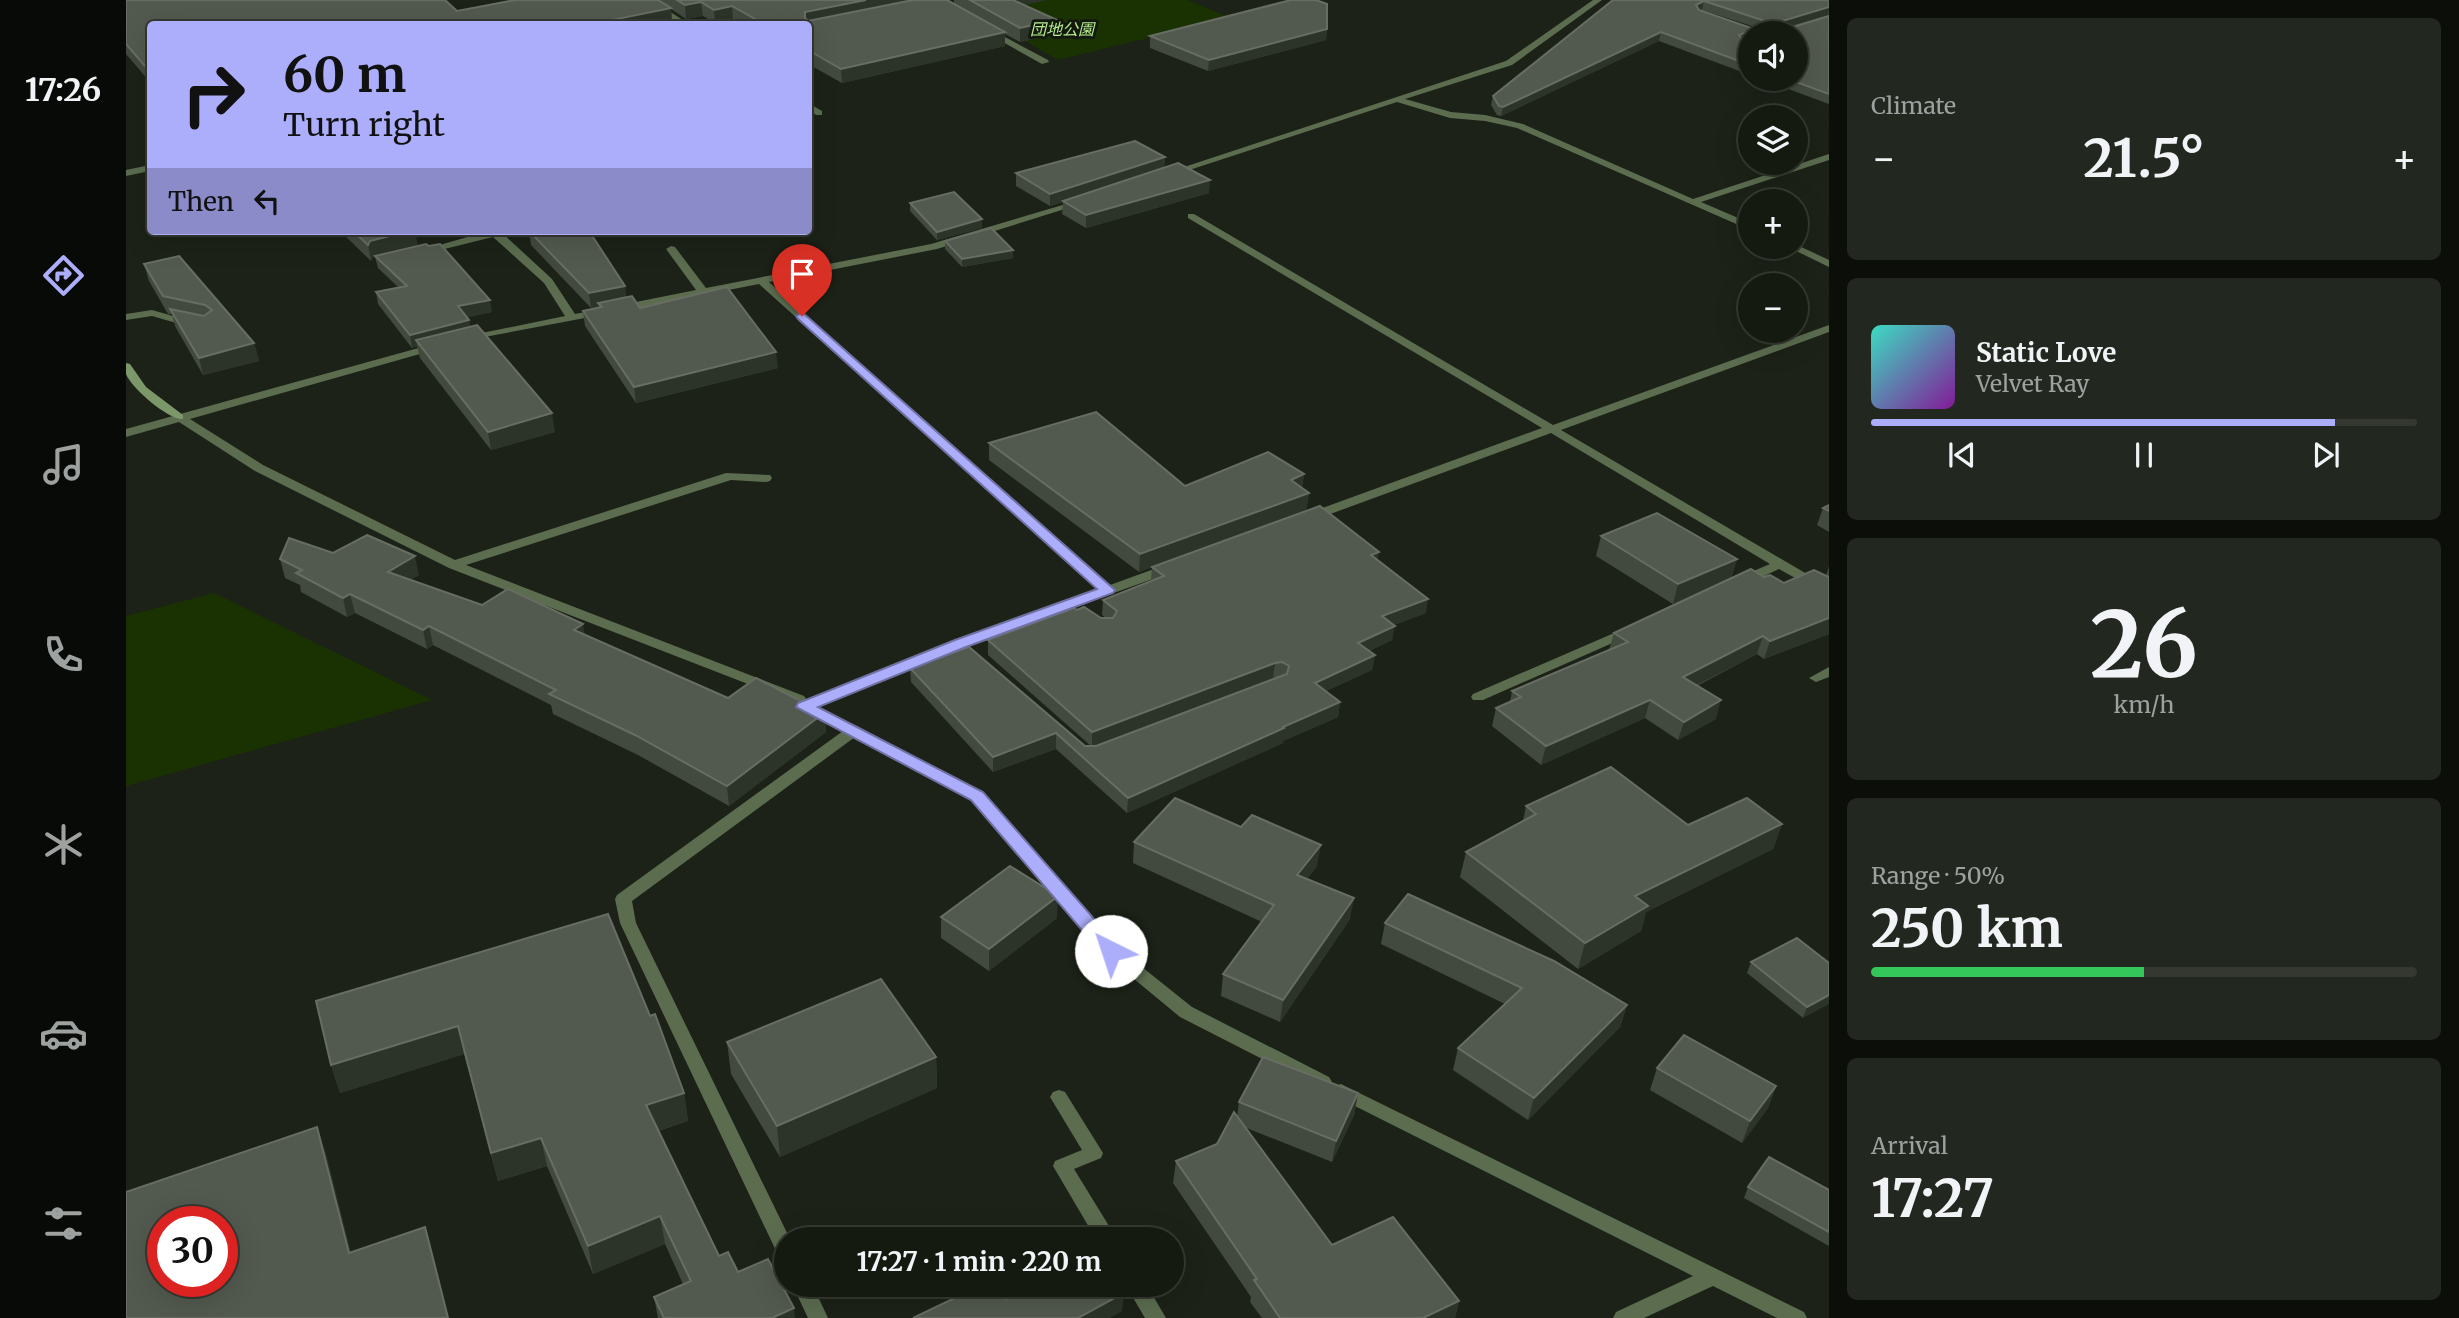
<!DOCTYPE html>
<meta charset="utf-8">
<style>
body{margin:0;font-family:Merriweather,"Noto Sans JP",serif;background:#22271f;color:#f1f3f6;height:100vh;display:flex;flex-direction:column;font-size:26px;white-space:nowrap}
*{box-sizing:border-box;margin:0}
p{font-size:23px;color:#9da19f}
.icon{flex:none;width:38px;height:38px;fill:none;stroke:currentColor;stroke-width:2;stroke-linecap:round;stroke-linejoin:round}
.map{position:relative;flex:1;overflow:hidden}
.details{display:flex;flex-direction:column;gap:18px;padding:18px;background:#0c0e09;width:630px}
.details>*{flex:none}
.banner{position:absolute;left:21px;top:21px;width:665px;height:214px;border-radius:7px;box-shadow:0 7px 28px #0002,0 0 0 2px #343831;background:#adaefb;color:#111;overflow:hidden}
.tools{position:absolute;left:1612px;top:21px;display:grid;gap:14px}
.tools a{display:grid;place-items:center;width:70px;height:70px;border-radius:50%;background:#151a11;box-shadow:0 7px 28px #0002,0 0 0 2px #343831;font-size:35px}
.speed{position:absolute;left:21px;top:1206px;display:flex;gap:14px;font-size:35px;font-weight:700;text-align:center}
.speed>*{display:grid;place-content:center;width:91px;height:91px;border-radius:50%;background:#151a11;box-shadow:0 7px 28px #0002,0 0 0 2px #343831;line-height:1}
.speed .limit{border:10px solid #d22;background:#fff;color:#111}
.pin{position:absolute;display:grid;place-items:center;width:60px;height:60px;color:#fff;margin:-72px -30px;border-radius:50% 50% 50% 0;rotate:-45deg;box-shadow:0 0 7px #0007}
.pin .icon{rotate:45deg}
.me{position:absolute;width:77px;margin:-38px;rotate:319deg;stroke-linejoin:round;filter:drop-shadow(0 0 5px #0008)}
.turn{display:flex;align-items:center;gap:24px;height:147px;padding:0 21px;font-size:32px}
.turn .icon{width:91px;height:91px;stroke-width:2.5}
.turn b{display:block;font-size:49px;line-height:60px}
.then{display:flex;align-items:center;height:66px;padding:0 21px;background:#0003;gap:14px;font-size:26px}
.big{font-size:52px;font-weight:700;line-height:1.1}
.details .card{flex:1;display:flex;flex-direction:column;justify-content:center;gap:10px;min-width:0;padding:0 24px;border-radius:10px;background:#22271f}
.details .dial{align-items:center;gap:0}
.dial b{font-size:91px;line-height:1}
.song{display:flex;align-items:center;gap:21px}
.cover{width:84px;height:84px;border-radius:10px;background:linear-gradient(135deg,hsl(170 70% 55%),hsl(290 70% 35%))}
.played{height:7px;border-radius:4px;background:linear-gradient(90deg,#adaefb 85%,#343831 85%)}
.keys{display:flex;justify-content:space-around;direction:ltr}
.heat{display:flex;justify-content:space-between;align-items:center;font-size:38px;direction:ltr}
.charge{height:10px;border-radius:5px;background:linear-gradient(90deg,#34c759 50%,#343831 0)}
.trip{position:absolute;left:648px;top:1227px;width:410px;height:70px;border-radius:35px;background:#151a11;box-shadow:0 7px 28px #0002,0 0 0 2px #343831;font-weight:700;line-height:70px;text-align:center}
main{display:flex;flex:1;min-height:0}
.dock{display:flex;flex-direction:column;width:126px;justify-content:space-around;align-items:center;background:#080a07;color:#9da19f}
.dock .icon{width:49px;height:49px}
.dock .current{color:#adaefb}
.dock b{font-size:32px;color:#f1f3f6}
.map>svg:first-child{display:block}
.green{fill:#1a3201}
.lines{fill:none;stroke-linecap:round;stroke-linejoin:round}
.street{fill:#5b6c4f;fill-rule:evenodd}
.secondary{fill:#7c9769;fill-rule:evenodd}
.wall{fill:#42493e;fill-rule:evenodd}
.shaded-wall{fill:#2c3328}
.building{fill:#52594e;stroke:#676d63;stroke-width:2;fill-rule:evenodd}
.route{fill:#adaefb;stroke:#7071a3;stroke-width:2}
.labels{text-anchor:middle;stroke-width:6;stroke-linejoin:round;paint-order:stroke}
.far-park-label{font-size:16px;font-style:italic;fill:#b3ea8b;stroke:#13190e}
</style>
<main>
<nav class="dock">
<b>17:26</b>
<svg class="icon current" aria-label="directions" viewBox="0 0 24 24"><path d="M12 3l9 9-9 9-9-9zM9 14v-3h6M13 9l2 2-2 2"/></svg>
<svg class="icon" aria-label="music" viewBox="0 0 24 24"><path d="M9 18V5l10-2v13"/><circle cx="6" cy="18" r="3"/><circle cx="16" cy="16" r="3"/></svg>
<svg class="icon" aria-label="phone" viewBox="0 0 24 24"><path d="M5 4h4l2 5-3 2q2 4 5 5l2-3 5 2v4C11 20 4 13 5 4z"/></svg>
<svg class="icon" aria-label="climate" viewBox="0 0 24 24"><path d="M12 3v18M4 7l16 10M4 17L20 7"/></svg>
<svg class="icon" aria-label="car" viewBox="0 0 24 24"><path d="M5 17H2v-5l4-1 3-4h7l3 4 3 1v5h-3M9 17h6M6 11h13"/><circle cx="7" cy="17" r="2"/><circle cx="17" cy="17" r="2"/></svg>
<svg class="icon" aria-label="filters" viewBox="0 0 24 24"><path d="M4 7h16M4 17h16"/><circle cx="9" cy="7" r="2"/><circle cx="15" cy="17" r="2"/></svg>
</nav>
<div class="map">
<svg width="1703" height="1318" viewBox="0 0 1703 1318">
<rect width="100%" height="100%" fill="#1c2217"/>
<g class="green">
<path d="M856,0h206l42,18 -172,42 -96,-55z"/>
<path d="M88,593l218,107 -306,86v-170z"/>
</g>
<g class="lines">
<g class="street">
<path d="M517,0h9l37,24h-9z"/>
<path d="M1467,0h9l-90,65 -107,34 46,13 34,3 38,9 170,75 136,-45v6l-128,42 49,21v7l-233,-102 -32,-7 -35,-3 -53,-16 -223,73 -8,-2 340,-112z"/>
<path d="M862,28l60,32 1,2 -7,2 -57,-32 -1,-2z"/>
<path d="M682,103l14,8v4h-6l-8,-6z"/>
<path d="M24,165v6l-24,5v-6z"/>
<path d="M950,201l8,2 -147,46 -168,33 341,303 55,-20 5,-1 7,4 -2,3 -209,75 -150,61 43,20 123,65 135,155 75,60 137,70 3,5 -3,5 -6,2 -6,-2 -137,-70 -75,-62 -133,-155 -117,-63 -223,164 4,22 154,316h-4v20l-7,-2 -159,-334 -5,-24 2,-4 226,-164 -44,-21 -5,-8 -345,-134 -194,-97 -76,-49 -53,15v-8l307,-85h8v4l-251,71 73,46 192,95 271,-87 44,2 2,3 -2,3 -4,1 -35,-2 -265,85 338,131 3,4 149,-60 143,-51 -340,-305 -138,27 -5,-3 5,-3 75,-15 -30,-41 5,-3 4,1 31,41 225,-44z"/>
<path d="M1062,214h6l359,211 276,-100v7l-268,98 268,157v10l-50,-28 -32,15h-10l-2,-3 2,-3 33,-14 -219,-131 -237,87h-8l-2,-3 2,-3 236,-86 -354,-210z"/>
<path d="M362,231h12l52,48 23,35 27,-5 5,3 -1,2 -143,27 -1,-2 5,-3 98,-20 -21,-33 -51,-46 -69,17 -5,-3z"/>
<path d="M1671,245l32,15v7l-41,-20z"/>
<path d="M26,310l42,12 1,2 -5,3 -38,-11 -26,4v-6z"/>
<path d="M1502,627l5,1 2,3 -2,3 -150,66h-10l-2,-3 2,-3z"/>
<path d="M1703,667v10l-13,5 -7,-4z"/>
<path d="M1215,1084l463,228 3,6h-30l-64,-32 -69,32h-31l3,-6 77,-36 -358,-180 -3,-5 3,-5z"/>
<path d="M933,1090l6,2 38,61 -2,5 -27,11 43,70h-21l-43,-73 2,-5 27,-11 -32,-53 3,-5z"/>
<path d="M666,1284h20l16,34h-20z"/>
<path d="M999,1284h21l20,34h-21z"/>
</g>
<path class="secondary" d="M0,363l4,1 16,23 37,28v4c-13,2 -52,-31 -57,-45 0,0 0,-11 0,-11z"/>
</g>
<g class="wall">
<path d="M0,0l331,11 58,-11h432l7,4v-4h92l-22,5 33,15v14l-37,8 -15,-8v12l-163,37 -34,-19v-40h-67l-8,-4 -18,3 -12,-7 -17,3 -15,-10 1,13 -12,2h-510v58l-24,-28z"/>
<path d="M1487,0h216v16l-38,11 38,-11v88l-68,-25h35v-46h-46v42l-91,-34 -158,75 -4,-1 -6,-10 2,-9zM1574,10h2l53,17 -4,1z"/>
<path d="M1201,29l-1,11 -118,31 -58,-23v-12z"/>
<path d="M1039,157l-1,11 45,25 -123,35 -24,-14 1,-12 -13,4 -34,-20v-13z"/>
<path d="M784,203l72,25 -45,12 -27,-29z"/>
<path d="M214,231h75l2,15 75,66 -25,5 3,9 85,106 -64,18 -71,-92 -3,-12 -5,2 -34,-44 -2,-12 22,-5 -20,-19 -3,-11h-2l-2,4z"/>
<path d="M403,231l98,66 13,11 138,60 -142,35 -51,-77 -2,-15 16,-3v-1l-8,1 -60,-63z"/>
<path d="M819,241l68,17 -51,9 -17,-18z"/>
<path d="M53,256l75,87 5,18 -56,14 -28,-49 -3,-12h-4l-19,-33 -5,-17z"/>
<path d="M863,443l196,43 119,-12 -2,14 7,5 -3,18 72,49 48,53 -32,12 -2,15 -23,11 6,4 -3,15 -46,21 14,11 -2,15 -55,24v2l-156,70 -71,-64 -63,23 -82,-90 -1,-14 175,78h6l-103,-91v-15l89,-30 24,8h5l-4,-3 1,-15 48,-19 1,-14 -13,5 -150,-112zM1152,677l-182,69h-3l180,-68z"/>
<path d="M1703,505v27l-12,-7 6,-17z"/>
<path d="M1475,536l136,23 -6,19 33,-1 20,6 42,-7 3,-10v68l-65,25 -7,-5 -60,32 19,33 -38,21 -33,-22 -104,47 -49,-39 4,-18 14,-6 2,-11 97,-41 5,-17 115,-54 -56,25 -77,-48z"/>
<path d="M207,553l86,22 -9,5 72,25 102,29 144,64 96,15 2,19 -97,74 -91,-51 -85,-41 -2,-9 -118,-60 -6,4 -72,-36 -8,4 -46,-25 -1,-7 -15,-7 -5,-19z"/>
<path d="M1400,806l162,19 94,-1 -9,25 -127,63 -5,19 -63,38 -118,-92 6,-25 57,-31z"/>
<path d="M1008,842l183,24 -10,13 43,40 -70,103 -59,-26 2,-22 39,-52 -129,-59z"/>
<path d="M815,917l116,1 -68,53 -48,-33z"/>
<path d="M1259,923l242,82 -7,22 -92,93 -75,-50 5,-22 47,-44 -124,-60z"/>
<path d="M1625,962l78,1 -26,55 -56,-45z"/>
<path d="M524,1016l34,77 4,28 -30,10 61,125 76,62h-137l-4,-21 29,-13 -18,-40 -72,30 -46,-108 -49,15 -34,-127 -124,39 -9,-28z"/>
<path d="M601,1042l209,15 1,31 -157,69 -49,-83z"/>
<path d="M1531,1068l119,18 -8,22 -26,35 -92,-53z"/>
<path d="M1232,1093l-4,22 -22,47 -88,-35 88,118 127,56 -4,17h-193l-12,-16 1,-5 -78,-114 3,-22 41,-17 20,-27 2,-15z"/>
<path d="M1622,1187l81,3v56l-85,-48z"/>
</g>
<g class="shaded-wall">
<path d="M740,0h66l-127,24v-12z"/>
<path d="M878,0h42l-42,10z"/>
<path d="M1578,1l-2,9 -7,3 1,-8z"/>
<path d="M575,2l2,14 -17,3 -1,-14z"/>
<path d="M606,6l1,14 -18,3 -1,-13z"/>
<path d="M1703,7l-1,8 -51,15 1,-5 1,-3z"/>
<path d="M545,8l1,14 -12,2h-57l-1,-2z"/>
<path d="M931,20v14l-37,8v-14z"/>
<path d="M1201,29l-1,11 -118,31 1,-11z"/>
<path d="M1628,30l-1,3h-3v6l-13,5 2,-9z"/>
<path d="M879,32v14l-163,37 -1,-14z"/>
<path d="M1535,32l-2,9 -158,75 2,-9z"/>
<path d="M1039,157l-1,12 -101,32v1l-13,4v-12z"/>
<path d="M1084,180l-1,13 -123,35v-13z"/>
<path d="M856,219v9l-45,12v-8z"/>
<path d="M283,231h6l3,15 -45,11 -2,4 -3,-16 2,-4z"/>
<path d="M887,250v8l-51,9v-8z"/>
<path d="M499,286l2,15 -29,2 1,4 -8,1 -2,-15z"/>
<path d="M364,300l2,12 -32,7 -2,-13z"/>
<path d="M343,320l3,12 -56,8 1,6 -5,2 -2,-13z"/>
<path d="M128,343l5,18 -56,14 -4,-17z"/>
<path d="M650,352l2,16 -142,35 -2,-16z"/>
<path d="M426,413l3,19 -64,18 -3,-18z"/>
<path d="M1178,474l-3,17 -10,-11z"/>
<path d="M1183,493l-3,18 -167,61 1,-18z"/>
<path d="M1253,552l-2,15 -6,-12z"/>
<path d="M289,556l4,19 -27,16 -4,-19z"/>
<path d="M1611,559l-6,19 -58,26 5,-20z"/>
<path d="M224,594l5,19 -8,4 -4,-19z"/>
<path d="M1302,599l-2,14 -47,18 3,-15z"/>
<path d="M1703,618v16l-65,25 6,-18z"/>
<path d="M457,624l3,19 -12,-13z"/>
<path d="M303,626l4,19 -6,4 -4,-19z"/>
<path d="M1269,626l-3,14 -37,17 3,-14z"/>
<path d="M1637,636l-6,18 -80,41 6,-18z"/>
<path d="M1249,655l-3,15 -59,27 2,-14z"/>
<path d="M1149,663l-2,15 -181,69v-15z"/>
<path d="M1524,700l-5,18 -104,47 5,-19z"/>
<path d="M1595,700l-5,19 -38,21 6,-18z"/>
<path d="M1214,702l-2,15 -55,24v2l-156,70 1,-15 155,-71z"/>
<path d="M698,713l2,19 -97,74 -2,-20z"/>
<path d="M930,733v16l-63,23v-15z"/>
<path d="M1656,824l-9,25 -127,63 -5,19 -63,38 7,-26 50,-47z"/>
<path d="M1195,845l-4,21 -23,30 3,-21z"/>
<path d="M932,896l-1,22 -68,53v-22z"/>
<path d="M1228,898l-4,21 -70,103 3,-22z"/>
<path d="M1703,995v9l-26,14 4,-11z"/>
<path d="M1501,1005l-7,22 -92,93 6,-22z"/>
<path d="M332,1026l6,28 -124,39 -9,-28z"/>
<path d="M810,1057l1,31 -157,69 -3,-31z"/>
<path d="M1650,1086l-8,22 -26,35 8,-22z"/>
<path d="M558,1093l4,28 -38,12 -4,-28z"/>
<path d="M1232,1093l-4,22 -22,47 4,-21z"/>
<path d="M191,1127l9,26 32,127 -9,-27z"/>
<path d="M415,1138l6,28 -49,15 -7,-28z"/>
<path d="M534,1216l5,28 -72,30 -5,-28z"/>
<path d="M299,1227l8,26 16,65h-2z"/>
<path d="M998,1293l-2,18 -12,7h-32z"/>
<path d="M1333,1301l-4,17h-32z"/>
<path d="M668,1308l1,10h-23z"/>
</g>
<g class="building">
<path d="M0,0h319l12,11 58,-11h143l13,8 -69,14 5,2h-457v48l-24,-28z"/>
<path d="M551,0h189l-61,12v6l3,3 105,-21h34l58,32 -164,37 -33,-19v-26h-44l-32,-18 -18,4 -13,-8 -16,3z"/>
<path d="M844,0h43l44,20 -37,8z"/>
<path d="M1165,0h25l11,4v25l-118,31 -59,-24z"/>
<path d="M1487,0h216v7l-50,15 -1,3 15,2 36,-11v78l-41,-15h8v-46h-42v-3l-15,5 5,6 6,-2v26l-89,-33 -158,75 -4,-1 -6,-10zM1578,1l58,19 2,6 -13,2 -52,-18 -3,-5z"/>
<path d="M1009,141l30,16 -115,37 -34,-21z"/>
<path d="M1052,163l32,17 -124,35 -23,-14z"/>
<path d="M828,192l28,27 -45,13 -27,-29z"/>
<path d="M865,228l22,22 -51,9 -17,-18z"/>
<path d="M227,231h56l-39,10 -2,4z"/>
<path d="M403,231h60l36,55 -36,7z"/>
<path d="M300,244l3,2 11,-2 50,56 -32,6 11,14 -59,15 -34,-43 31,-6 -32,-30z"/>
<path d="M53,256l75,87 -55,15 -29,-49 34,7 8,-6 -7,-5 -42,-9 -19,-32z"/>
<path d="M601,287l49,65 -142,35 -51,-76 19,-4 -4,-4 34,-7 8,12z"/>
<path d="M351,325l75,88 -64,19 -72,-92z"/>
<path d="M970,412l89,74 83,-34 36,22 -13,6 18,13 -169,61 -151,-111z"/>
<path d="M1703,505v6l-6,-3z"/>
<path d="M1194,506l59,46 -8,3 57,44 -46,17 13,10 -37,17 17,12 -60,28 25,19 -57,25 1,1 -156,70 -72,-65 -63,24 -83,-89 59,-21 116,99h11l191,-72 2,-8 -7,-4 -7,1 -183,69 -104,-92 86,-32 3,2 7,-3 17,11h12l4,-7 -14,-11 61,-24 -12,-9z"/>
<path d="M1531,513l80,46 -59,25 -77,-48z"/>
<path d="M241,535l48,21 -27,16 94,33 26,-16 75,35 -9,6 154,68 28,-20 68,35 -97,73 -92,-51 -86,-41 7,-4 -127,-64 -6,4 -73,-36 -7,4 -47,-25 6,-3 -22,-11 9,-21 44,15z"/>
<path d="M1625,569l13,8 6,-2 14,8 30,-13 15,7v41l-59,23 -7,-5 -80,41 38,23 -37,22 -34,-22 -104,46 -50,-38 25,-11 -9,-6 116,-49 -14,-9z"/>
<path d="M1485,767l77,58 59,-27 35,26 -147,72 13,10 -63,37 -119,-91 70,-38 -10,-8z"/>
<path d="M1049,798l66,29 11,-12 69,30 -24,30 57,23 -71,102 -60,-26 51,-69 -140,-63z"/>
<path d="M884,866l48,30 -69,53 -48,-32z"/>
<path d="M1282,894l146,67 73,44 -93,93 -76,-50 64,-60 -137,-65z"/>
<path d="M482,914l42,102 5,-2 29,79 -38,12 73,151 9,-4 10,20 30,-13 26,49 -22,10h-108l-10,-21 37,-16 -31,-65 -72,30 -47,-108 -50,15 -33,-127 -127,39 -15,-64z"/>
<path d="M1671,938l32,25v32l-22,12 -56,-45z"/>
<path d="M755,979l55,78 -159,69 -50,-84z"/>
<path d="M1558,1035l92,51 -26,35 -93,-53z"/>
<path d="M1137,1057l95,36 -22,48 -97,-39z"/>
<path d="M1108,1112l98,133 61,-28 66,84 -36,17h-143l-26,-38 3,-1 -81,-118 41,-17z"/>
<path d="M191,1127l32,126 76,-26 23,91h-322v-126zM37,1222h59v59h-59z"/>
<path d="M1643,1157l60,33v42l-81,-45z"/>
<path d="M858,1284h13l9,15 27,-15h84l7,9 -46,25h-165z"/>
</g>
<path class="route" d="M676,312l313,278 -2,3 -147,54 -148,60 165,85 135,154 3,5 -3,5h-14l-133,-156 -175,-93 2,-4 157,-63 142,-51 -299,-270 -2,-3z"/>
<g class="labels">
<g class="far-park-label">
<text x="936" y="35">団地公園</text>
</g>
</g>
</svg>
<div class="tools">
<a><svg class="icon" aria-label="sound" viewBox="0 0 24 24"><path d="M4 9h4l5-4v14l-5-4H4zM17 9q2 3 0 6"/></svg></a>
<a><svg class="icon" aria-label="layers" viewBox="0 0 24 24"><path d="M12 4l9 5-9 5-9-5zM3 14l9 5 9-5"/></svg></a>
<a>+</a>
<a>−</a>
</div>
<div class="speed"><div class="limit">30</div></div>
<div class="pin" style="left:676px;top:316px;background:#d93025"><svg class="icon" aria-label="arrive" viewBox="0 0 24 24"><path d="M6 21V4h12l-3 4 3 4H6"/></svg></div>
<svg class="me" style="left:985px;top:951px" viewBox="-20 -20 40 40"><circle r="19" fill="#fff"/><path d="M0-13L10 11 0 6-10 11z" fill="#adaefb"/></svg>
<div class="trip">17:27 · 1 min · 220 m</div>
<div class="banner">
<div class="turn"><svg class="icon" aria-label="right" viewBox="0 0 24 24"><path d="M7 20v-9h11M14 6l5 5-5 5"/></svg><div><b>60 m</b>Turn right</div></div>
<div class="then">Then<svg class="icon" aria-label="left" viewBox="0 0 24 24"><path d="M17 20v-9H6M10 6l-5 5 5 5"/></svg></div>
</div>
</div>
<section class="details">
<div class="card"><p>Climate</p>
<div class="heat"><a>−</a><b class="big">21.5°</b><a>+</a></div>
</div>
<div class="card">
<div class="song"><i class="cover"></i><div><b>Static Love</b><p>Velvet Ray</p></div></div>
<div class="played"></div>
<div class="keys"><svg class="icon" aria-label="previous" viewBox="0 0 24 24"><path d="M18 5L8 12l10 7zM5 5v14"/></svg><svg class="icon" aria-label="pause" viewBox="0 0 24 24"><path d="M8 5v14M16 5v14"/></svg><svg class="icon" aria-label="next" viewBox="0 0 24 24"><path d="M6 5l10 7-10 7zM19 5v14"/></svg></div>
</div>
<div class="card dial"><b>26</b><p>km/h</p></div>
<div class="card"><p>Range · 50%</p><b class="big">250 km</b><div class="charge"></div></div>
<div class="card"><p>Arrival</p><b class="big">17:27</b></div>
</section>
</main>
